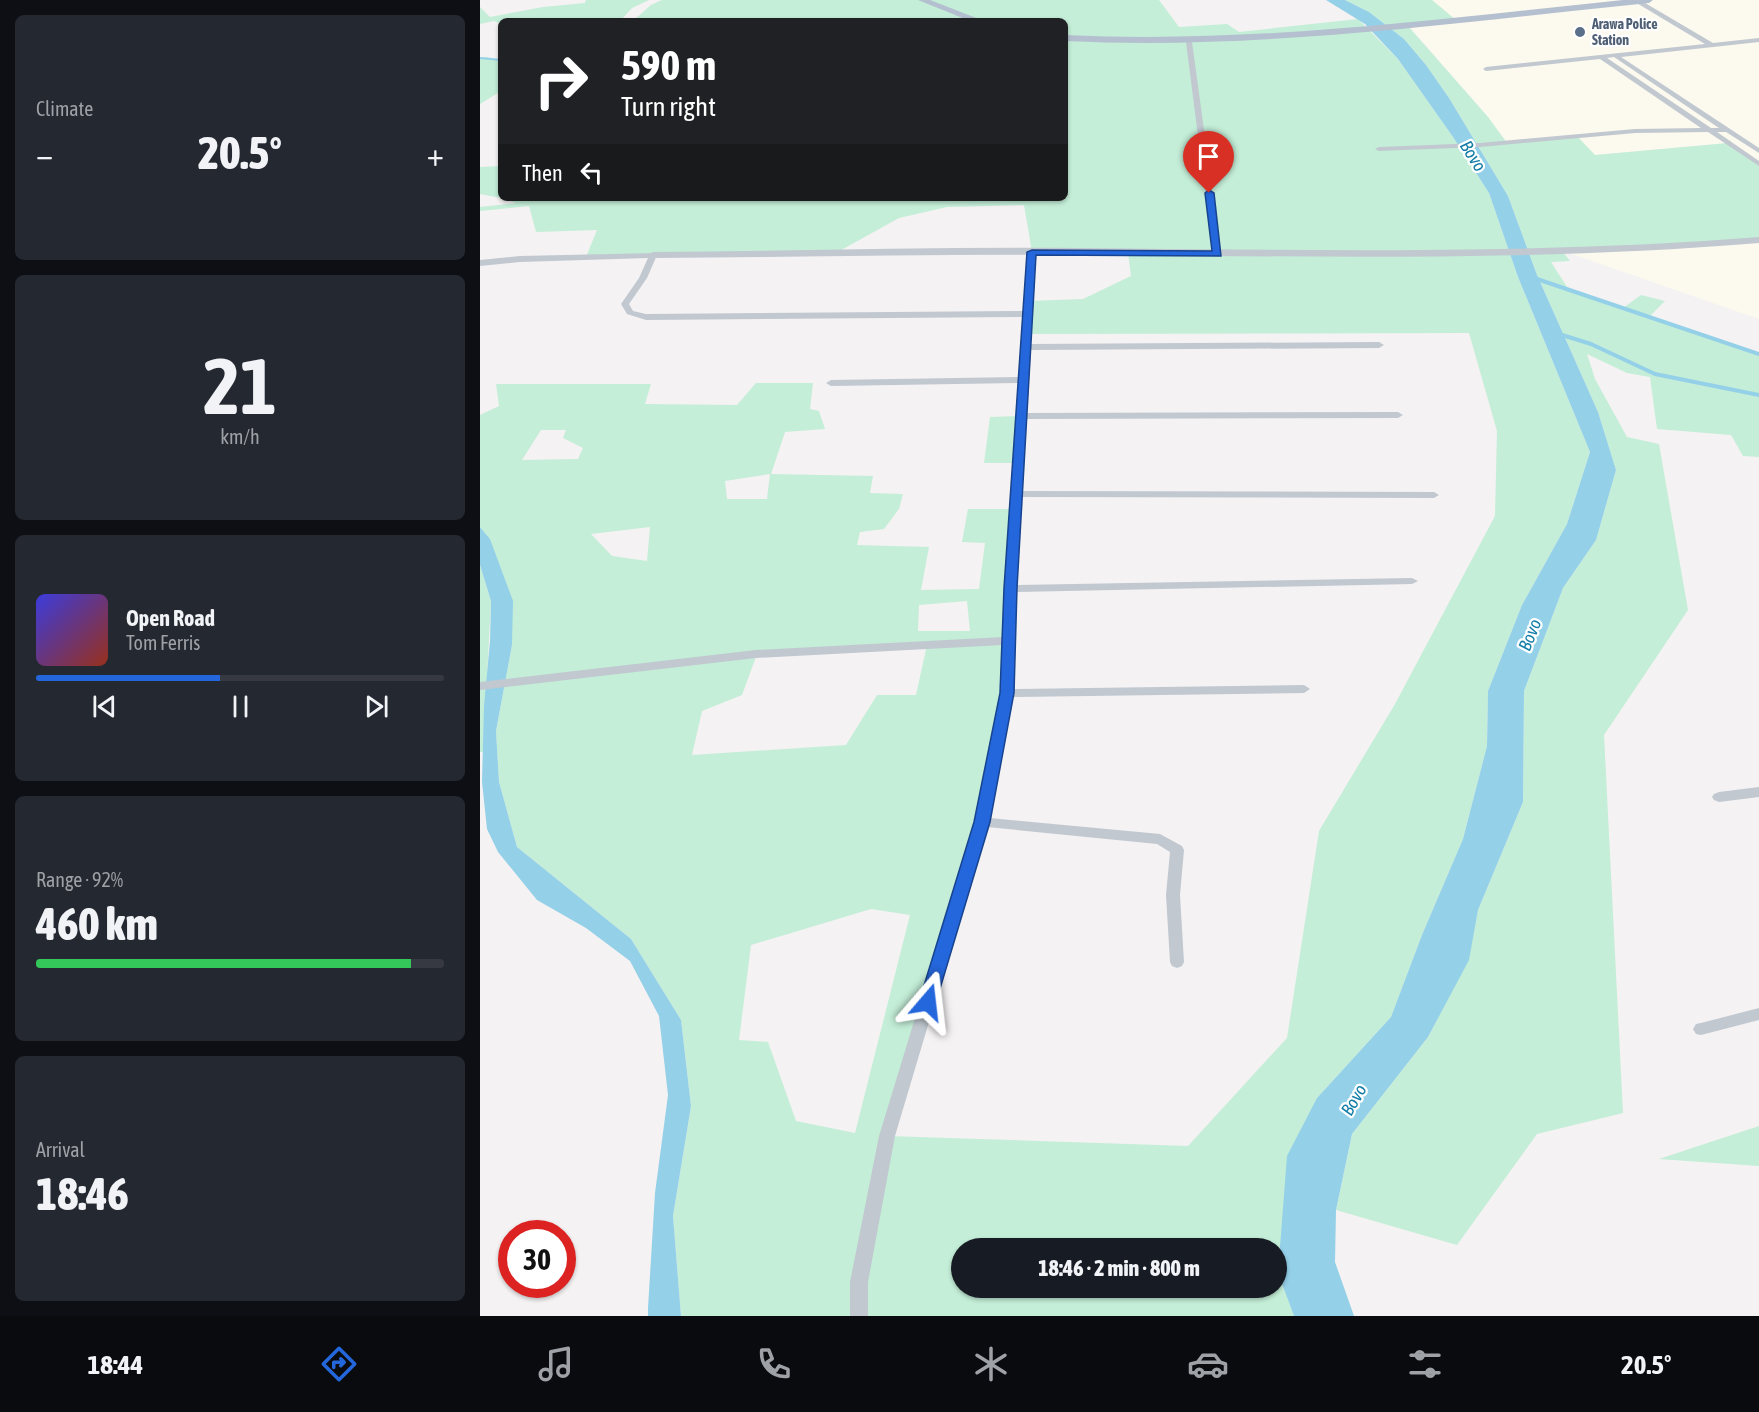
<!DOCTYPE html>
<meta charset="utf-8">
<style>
body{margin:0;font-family:"Asap Condensed",sans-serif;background:#242831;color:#f1f3f6;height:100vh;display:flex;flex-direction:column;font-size:22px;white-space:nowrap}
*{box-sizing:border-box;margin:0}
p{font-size:20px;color:#9ea1a6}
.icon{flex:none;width:33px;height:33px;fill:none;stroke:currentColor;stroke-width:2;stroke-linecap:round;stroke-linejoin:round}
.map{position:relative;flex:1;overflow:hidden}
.panel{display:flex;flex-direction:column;gap:15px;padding:15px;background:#0d0f14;width:480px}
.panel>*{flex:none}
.top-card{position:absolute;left:18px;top:18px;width:570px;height:183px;border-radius:9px;box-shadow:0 2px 4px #0004;background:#202124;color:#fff;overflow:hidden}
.speed{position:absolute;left:18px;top:1220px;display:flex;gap:12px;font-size:30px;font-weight:700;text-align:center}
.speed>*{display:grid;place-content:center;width:78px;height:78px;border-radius:50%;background:#171b24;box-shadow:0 2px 4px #0004;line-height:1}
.speed .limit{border:9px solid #d22;background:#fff;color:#111}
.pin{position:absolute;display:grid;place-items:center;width:51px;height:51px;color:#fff;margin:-62px -26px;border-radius:50% 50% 50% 0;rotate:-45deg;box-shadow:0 0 6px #0007}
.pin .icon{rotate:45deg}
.me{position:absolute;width:66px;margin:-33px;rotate:17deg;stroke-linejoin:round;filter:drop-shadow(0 0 4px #0008)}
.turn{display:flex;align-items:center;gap:21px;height:126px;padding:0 24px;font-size:27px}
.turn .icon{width:78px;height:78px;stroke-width:2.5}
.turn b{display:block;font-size:42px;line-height:51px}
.then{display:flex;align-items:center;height:57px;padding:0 24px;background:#0003;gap:12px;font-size:22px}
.big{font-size:45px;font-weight:800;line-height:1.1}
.panel .tile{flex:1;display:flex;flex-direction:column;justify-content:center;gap:9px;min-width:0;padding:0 21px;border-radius:9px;background:#242831}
.panel .dial{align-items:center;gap:0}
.dial b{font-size:78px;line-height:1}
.song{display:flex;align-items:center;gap:18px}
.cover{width:72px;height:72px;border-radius:9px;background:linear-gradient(135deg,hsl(240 70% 55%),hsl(10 70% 35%))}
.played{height:6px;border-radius:3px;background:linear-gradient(90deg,#2467dc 45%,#363941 45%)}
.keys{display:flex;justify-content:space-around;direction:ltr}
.heat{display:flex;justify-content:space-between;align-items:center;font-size:33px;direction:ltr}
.charge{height:9px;border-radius:4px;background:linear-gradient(90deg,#34c759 92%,#363941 0)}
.trip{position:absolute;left:471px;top:1238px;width:336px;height:60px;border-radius:30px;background:#171b24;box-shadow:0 2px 4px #0004;font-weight:800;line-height:60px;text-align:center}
.tabs{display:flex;height:96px;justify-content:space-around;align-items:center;background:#090b0e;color:#9ea1a6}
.tabs .icon{width:42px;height:42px}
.tabs .selected{color:#2467dc}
.tabs b{font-size:27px;color:#f1f3f6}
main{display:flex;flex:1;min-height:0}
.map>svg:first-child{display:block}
.commercial{fill:#fcf9ee}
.green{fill:#c4eed8;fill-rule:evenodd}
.water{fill:#94d0e8}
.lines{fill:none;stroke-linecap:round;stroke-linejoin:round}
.stream-far1{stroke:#94d0e8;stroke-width:2}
.stream{stroke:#94d0e8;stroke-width:4}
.minor{fill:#c1c8d0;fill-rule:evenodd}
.tertiary{fill:#c1c8d0;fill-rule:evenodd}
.primary{fill:#b4bfcf;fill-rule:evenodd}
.route{fill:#2467dc;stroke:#17438f;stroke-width:1.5}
.service-dot{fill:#5c6f8a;stroke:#fff;stroke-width:2}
.labels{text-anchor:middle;stroke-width:4.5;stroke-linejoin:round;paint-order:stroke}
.far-service-label{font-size:14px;font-weight:bold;fill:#4e5e75;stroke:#fff;text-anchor:start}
.water-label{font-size:18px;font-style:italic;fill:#147ea8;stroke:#fff}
</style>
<main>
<section class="panel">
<div class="tile"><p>Climate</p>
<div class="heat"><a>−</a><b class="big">20.5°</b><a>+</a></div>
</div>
<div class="tile dial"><b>21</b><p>km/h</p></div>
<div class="tile">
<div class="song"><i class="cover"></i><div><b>Open Road</b><p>Tom Ferris</p></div></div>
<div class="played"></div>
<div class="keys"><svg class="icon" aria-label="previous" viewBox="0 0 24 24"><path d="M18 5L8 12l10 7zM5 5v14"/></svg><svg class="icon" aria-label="pause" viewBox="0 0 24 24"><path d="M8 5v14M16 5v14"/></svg><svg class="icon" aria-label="next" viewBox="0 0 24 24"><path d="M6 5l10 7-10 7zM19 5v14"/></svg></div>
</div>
<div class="tile"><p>Range · 92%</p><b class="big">460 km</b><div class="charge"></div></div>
<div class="tile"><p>Arrival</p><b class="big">18:46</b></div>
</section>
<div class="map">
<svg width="1279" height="1316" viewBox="0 0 1279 1316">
<rect width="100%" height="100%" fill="#f4f2f2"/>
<g class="commercial">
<path d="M952,0h327v164l-32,-21 -132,12 -88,-12 -19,-26 -80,-92 47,-5z"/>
<path d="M1279,240v79l-196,-68z"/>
</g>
<g class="green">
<path d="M106,0h63l-17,8 -12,13h-119v3l-7,-3 -14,3v-17l10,10 53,-10 42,-4z"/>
<path d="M182,0h497l20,27 48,-3 12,8 119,-13 40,40 55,78 36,56 29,84 72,175 -23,72 -45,81 -34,86 -1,55 -24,93 -41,96 -31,82 -74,81 -39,175 16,43h-613l-8,-100 18,-110 -10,-86 -50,-81 -114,-92 -18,-65 -3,-51 16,-86 -22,-106 -10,-12v-112l19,-9 -3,-22h155l-6,20 92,1 19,-22h57l-3,26 9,2 6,18 -40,3 -14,42 102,2 -3,17 33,1 -4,15 -15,20 -24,3 -3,13 72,2 -8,43 58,-1 6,-46 -23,-1 6,-33h49l-10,184 -25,129 -95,314 301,10 99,-108 32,-207 76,-127 100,-188 2,-85 -28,-98 -443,1 3,-33 54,-2 48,-23 -3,-23 -96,-1 -8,-47 -77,2 -48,11 -65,36 -248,3 11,-27 -61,2 -7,-26 -49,5v-4l36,-4 -14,-5h563v-177h-432l18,-16zM61,430h25l-3,8 20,10 -5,11 -56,1zM290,474l-3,25h-40l-2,-18zM170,527l-3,34 -35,-5 -21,-22zM487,601l3,30h-52l1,-26zM447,645l-11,50h-39l-31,50 -154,10 10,-44 40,-16 15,-41zM391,909l39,6 -55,218 -59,-12 -28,-79 -29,-2 12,-95zM482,1248h314v39h-314z"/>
<path d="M865,0h87l24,20 -48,6 80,91 19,26 70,-7 18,19 133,-12 31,21v76l-196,12 7,9 -19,1 18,28 54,18 18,-13 24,6 -16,16 108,37 2,-2v105l-16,-1 -12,-21 -74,-6 -7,-52 -23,-4 -40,-19 8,25 32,58 32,7 29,166 -84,125 19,378 -86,21 -80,111 -121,-35 16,-76 76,-97 40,-77 10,-50 45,-108 1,-111 39,-103 33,-48 20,-70 -18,-58 -61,-137 -29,-79 -59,-98 -23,-33 -22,-26 -35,-27z"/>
<path d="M6,57l15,3v31l-21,13v-46z"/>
<path d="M21,166v32l-21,-4v-27z"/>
<path d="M541,416l-2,47h-35l6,-46z"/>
<path d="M0,565l11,36 -8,151h-3z"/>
<path d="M1279,1126v40l-100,-7z"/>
</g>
<g class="water">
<path d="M846,0h19l24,12 35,27 22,26 23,33 59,98 29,79 61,137 18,58 -20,70 -33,48 -39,103 -1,111 -45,108 -9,50 -41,77 -76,97 -16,76 -1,52 19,54h-60l-16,-43 9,-117 30,-58 74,-81 31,-82 41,-96 24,-93 1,-55 34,-86 45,-81 23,-72 -72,-175 -29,-84 -36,-56 -55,-78 -33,-35z"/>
<path d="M0,527l10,12 23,62 -1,44 -16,86 3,51 18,65 114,92 50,81 10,86 -18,110 8,100h-33v-8l7,-115 13,-98 -9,-79 -29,-55 -44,-33 -49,-28 -39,-48 -11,-23 -5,-47 2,-76 6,-65 1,-40 -11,-36z"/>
</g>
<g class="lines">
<path class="stream-far1" d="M0,58l21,2"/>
<g class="stream">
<path d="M1054,278l225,76"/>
<path d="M1079,334l32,10 64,30 104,21"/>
</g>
<g class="minor">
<path d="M1155,0h5l73,43 46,-5v4l-138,15 138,91v5l-33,-21h-9l42,29v5l-51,-34 -73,1 -155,14 -101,4 -4,-2 4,-2 101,-4 155,-14 66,-1 -101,-69 -114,12 -3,-2 3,-2 219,-23 -70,-42zM1134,57l105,71h-8l-104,-70z"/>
<path d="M709,40l3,2 29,212 -4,2 -4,-2 -27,-212z"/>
<path d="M549,250l7,2 -5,92 348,-2 5,3 -5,3 -348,2 -4,63 371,-1 5,3 -5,3 -371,1 -5,72 412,1 5,3 -5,3 -412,-1 -5,88 395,-7 6,3 -6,3 -395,8 -4,97 291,-4 6,4 -6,4 -292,4 -22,121 170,16 22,12 2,4 -4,45 4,67 -2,4 -5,2 -5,-2 -2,-4 -4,-67 4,-43 -13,-8 -170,-17 -92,309 -27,146v34h-18v-34l29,-146 96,-314 26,-129 2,-48 -247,13 -276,32v-8l276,-32 247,-13 16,-254 -188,3 -5,-3 5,-3 188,-3 5,-60 -378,3 -19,-6 -6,-10 18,-26 9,-20 -128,4 -40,4v-6l40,-4 136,-3 1,2 -10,23 -18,26 4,7 13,3 378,-3z"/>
<path d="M1279,787v10l-40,5 -5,-2 -2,-3 2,-3 5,-2z"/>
<path d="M1279,1008v12l-58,15 -5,-1 -3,-5 3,-5 5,-1z"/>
</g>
<path class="tertiary" d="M1279,237v6c-228,19 -455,13 -683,12 -141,-1 -282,2 -423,3l-5,-3 5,-3c141,-1 282,-5 423,-4 228,2 455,7 683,-11z"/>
<g class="primary">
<path d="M438,0h12l54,21h-14z"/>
<path d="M1143,0h30l-4,3 -29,3c-184,19 -369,44 -555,35v-6c187,9 373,-16 558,-35z"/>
</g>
</g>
<path class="route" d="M729,190l5,3 7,63 -185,-1 -19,333 -3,105 -24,129 -54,180 -2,5 -6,2 -6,-2 -3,-5 55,-180 26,-129 4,-105 23,-336 5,-2 180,1 -7,-58z"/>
<circle class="service-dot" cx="1100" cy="32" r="6"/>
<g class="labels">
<g class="far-service-label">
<text x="1112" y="29">Arawa Police<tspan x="1112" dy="16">Station</tspan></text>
</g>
<g class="water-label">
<text transform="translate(993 156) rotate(58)" y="6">Bovo</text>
<text transform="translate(1050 635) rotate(-68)" y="6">Bovo</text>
<text transform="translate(874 1100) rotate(-60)" y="6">Bovo</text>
</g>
</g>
</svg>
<div class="speed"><div class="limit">30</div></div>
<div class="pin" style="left:729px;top:193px;background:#d93025"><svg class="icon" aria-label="arrive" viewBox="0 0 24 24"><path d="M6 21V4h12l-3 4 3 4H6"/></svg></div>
<svg class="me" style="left:448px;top:1002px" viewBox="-20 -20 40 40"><path d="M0-17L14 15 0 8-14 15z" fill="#2467dc" stroke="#fff" stroke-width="4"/></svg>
<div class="trip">18:46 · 2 min · 800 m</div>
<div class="top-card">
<div class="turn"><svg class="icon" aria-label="right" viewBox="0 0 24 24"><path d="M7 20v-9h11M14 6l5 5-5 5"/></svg><div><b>590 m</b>Turn right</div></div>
<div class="then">Then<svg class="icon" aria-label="left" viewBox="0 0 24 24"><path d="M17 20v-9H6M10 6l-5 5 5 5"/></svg></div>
</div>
</div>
</main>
<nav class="tabs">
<b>18:44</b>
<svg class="icon selected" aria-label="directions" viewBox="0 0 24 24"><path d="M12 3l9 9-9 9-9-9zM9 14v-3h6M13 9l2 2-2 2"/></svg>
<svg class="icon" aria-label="music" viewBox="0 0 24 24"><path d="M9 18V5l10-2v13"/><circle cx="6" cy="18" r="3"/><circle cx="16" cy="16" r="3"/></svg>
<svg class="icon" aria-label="phone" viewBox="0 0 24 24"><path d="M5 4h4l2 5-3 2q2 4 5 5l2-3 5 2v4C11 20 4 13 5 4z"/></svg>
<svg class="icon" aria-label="climate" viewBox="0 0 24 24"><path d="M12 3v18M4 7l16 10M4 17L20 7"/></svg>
<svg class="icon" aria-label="car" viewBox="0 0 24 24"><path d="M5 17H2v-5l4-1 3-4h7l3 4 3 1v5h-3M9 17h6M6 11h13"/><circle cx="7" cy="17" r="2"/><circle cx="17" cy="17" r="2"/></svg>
<svg class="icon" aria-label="filters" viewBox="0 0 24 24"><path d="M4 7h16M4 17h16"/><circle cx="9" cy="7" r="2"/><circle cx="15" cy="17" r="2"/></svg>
<b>20.5°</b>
</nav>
